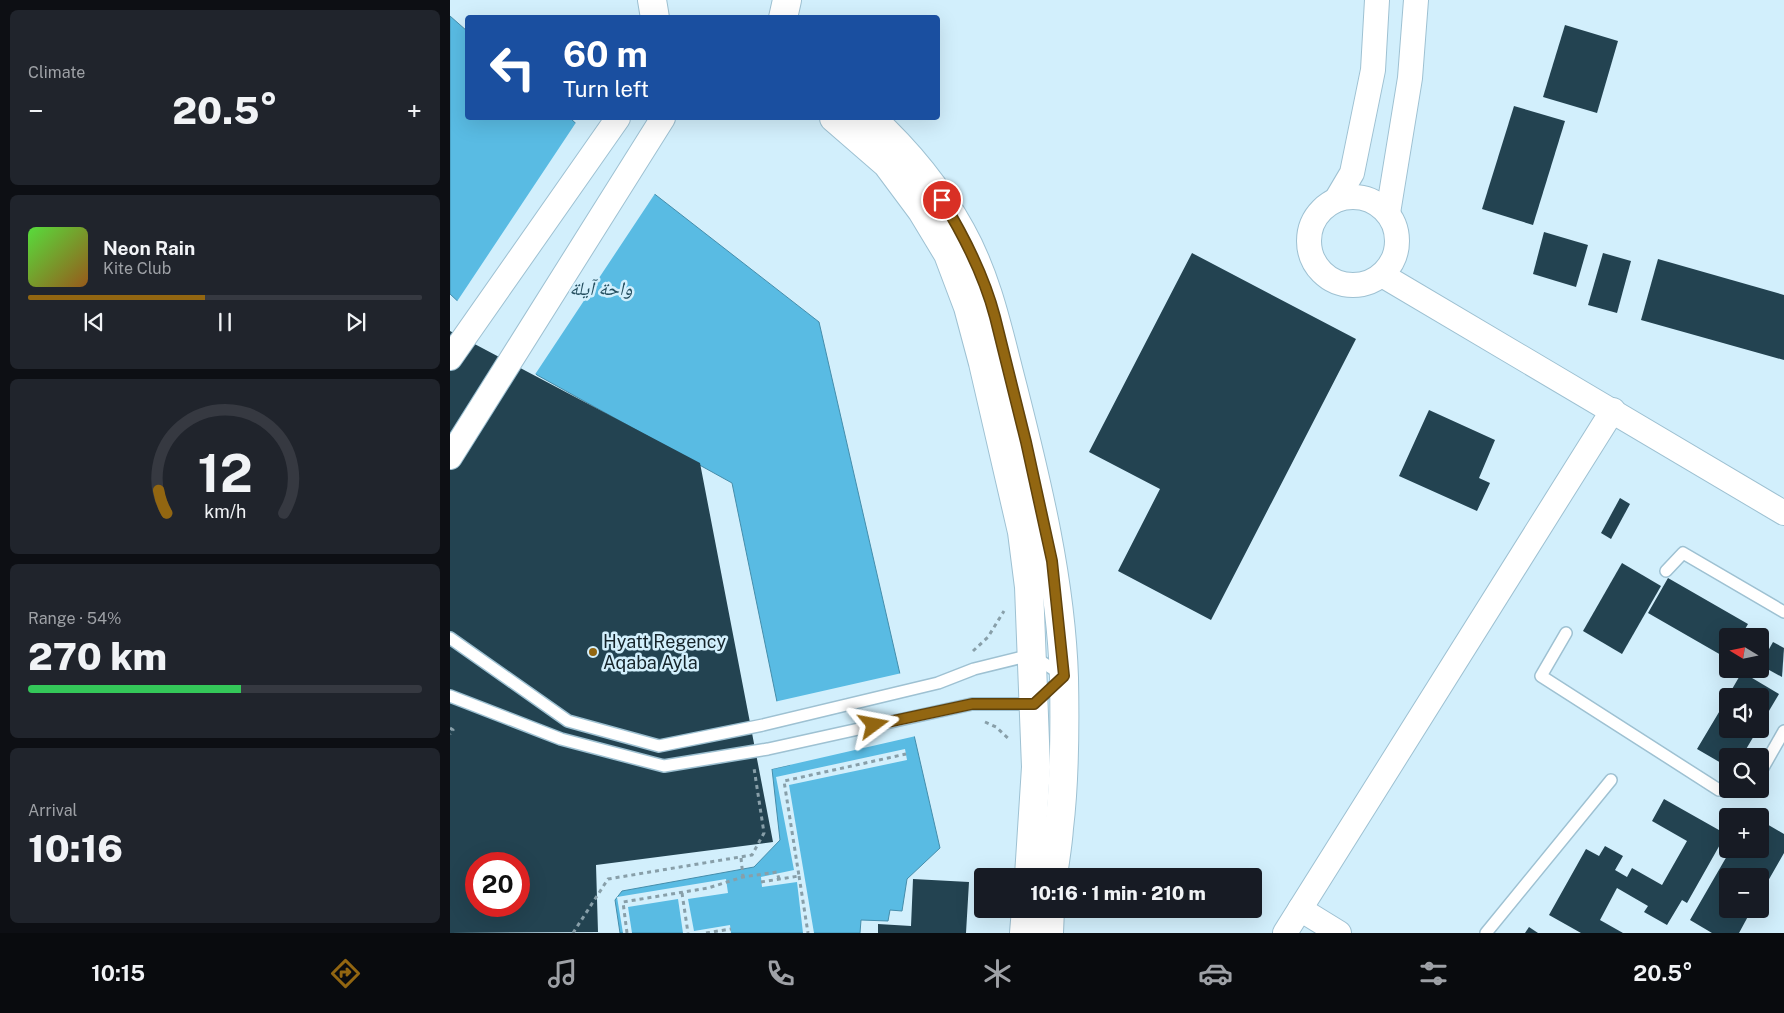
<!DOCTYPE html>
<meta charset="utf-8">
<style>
body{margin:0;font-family:"Public Sans","Noto Naskh Arabic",sans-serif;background:#20242c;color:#f1f3f6;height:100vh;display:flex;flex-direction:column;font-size:19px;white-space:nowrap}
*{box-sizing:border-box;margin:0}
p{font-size:16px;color:#9ea1a6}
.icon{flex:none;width:28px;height:28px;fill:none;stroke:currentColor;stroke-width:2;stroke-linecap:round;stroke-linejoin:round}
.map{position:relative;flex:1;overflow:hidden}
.details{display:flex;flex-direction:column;gap:10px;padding:10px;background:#0d0f14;width:450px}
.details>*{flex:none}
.banner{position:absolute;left:15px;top:15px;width:475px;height:105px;border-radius:5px;box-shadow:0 5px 20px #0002;background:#1a4fa0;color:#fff;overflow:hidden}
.needle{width:32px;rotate:280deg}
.controls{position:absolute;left:1269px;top:628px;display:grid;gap:10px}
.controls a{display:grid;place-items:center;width:50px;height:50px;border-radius:5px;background:#171b24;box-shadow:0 5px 20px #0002;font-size:25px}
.speed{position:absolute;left:15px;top:852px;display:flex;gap:10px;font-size:25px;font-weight:700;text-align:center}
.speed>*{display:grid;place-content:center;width:65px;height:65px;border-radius:50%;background:#171b24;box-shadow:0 5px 20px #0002;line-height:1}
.speed .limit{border:8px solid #d22;background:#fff;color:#111}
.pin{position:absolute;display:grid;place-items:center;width:42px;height:42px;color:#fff;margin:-21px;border:2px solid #fff;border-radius:50%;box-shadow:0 1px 5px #0007}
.me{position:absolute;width:55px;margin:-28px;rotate:77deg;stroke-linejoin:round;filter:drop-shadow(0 0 4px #0008)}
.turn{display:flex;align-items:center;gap:18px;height:105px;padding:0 15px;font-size:22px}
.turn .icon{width:65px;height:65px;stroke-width:2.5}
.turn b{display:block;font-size:35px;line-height:42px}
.big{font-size:38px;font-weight:800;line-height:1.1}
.details .tile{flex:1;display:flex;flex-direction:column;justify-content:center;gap:8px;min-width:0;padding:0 18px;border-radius:8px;background:#20242c}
.details .dial{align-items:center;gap:0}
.dial svg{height:130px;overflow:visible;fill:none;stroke:#363941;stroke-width:7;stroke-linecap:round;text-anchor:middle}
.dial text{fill:#f1f3f6;stroke:none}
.song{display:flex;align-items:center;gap:15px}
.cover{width:60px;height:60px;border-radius:8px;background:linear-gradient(135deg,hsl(110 70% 55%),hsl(30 70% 35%))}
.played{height:5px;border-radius:2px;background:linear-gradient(90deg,#926611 45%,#363941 45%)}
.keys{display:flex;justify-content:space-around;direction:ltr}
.heat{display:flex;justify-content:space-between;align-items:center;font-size:28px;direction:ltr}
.charge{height:8px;border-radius:4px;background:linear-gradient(90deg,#34c759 54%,#363941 0)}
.trip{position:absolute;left:524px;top:868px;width:288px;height:50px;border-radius:5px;background:#171b24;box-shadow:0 5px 20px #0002;font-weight:800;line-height:50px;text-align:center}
.tabs{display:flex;height:80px;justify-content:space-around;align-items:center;background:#090b0e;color:#9ea1a6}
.tabs .icon{width:35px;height:35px}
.tabs .on{color:#926611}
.tabs b{font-size:22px;color:#f1f3f6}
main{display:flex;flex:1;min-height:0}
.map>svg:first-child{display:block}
.water{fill:#59bbe3;stroke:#458dab}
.pier{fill:#d2effc}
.building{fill:#234351;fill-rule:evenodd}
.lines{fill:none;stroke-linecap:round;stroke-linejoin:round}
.service-casing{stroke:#9ec1d2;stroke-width:14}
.minor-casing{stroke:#9ec1d2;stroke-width:26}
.tertiary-casing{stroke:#9ec1d2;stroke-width:30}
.path{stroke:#889fa9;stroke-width:3;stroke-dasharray:4 4;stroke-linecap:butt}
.service{stroke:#fff;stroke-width:11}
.minor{stroke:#fff;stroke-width:24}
.tertiary{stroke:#fff;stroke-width:28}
.route-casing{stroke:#5f420b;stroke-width:12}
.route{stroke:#926611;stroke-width:9}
.poi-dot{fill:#926611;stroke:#d2effc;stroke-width:2}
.labels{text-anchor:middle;stroke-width:5;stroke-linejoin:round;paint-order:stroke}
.poi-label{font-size:18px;fill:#152329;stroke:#d2effc;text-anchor:start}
.water-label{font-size:19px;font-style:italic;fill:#234d5e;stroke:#d2effc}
</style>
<main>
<section class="details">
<div class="tile"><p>Climate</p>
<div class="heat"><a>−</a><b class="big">20.5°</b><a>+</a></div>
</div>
<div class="tile">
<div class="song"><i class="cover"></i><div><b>Neon Rain</b><p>Kite Club</p></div></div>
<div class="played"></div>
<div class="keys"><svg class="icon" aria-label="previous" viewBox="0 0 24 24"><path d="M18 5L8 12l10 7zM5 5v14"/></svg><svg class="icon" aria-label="pause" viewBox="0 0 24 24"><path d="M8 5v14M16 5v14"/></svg><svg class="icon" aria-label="next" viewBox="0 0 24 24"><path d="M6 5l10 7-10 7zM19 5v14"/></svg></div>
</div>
<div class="tile dial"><svg viewBox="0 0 100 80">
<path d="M14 69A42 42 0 1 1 86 69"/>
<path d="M14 69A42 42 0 0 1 9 55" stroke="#926611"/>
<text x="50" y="56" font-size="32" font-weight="700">12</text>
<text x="50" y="72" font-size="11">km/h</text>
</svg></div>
<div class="tile"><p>Range · 54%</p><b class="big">270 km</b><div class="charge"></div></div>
<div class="tile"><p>Arrival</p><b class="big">10:16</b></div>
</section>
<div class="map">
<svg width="1334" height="933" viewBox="0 0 1334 933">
<rect width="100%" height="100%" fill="#d2effc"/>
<path class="water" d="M0,16l17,15 1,87h102l64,60 185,144 121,526 -33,31 -5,32 -12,-1 -2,11 -27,-1 -1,13h-240l-5,-33 7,-9 132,-24 26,-27 -8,-71 18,-4 -58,-282 -195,-108 -87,-81z"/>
<g class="pier">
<path d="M127,121l59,55 20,16 -122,184 -78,-73z"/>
<path d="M452,673l14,63 -144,33v-3l15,-2 -13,-62z"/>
<path d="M455,749l2,11 -118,25 25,148h-11l-6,-51 -35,5 -1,-10 33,-7 -18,-93z"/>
<path d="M276,879l2,14 -40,6 6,32 36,-6 1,8h-48l-5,-34 -50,8 4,26h-9l-6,-36z"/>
</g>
<g class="building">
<path d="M1115,25l53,16 -21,72 -54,-16z"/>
<path d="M1064,106l51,15 -32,104 -51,-16z"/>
<path d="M1094,232l44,13 -12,42 -43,-13z"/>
<path d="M742,253l164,86 -145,281 -93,-49 42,-82 -71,-37z"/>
<path d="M1153,253l28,8 -14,52 -29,-8z"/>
<path d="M1208,259l126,36v65l-143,-40z"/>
<path d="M0,331l250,132 73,379 -177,23 2,67 -148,1zM26,864h43v42h-43z"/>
<path d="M979,410l66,30 -16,38 11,5 -13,28 -78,-35z"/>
<path d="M1170,498l10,6 -19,35 -10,-6z"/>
<path d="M1172,563l39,23 -39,68 -39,-23z"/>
<path d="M1218,578l80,46 -7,12h-13v23l-80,-46z"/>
<path d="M1323,642l11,6 -2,29 -22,-12z"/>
<path d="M1292,672l37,22 -19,32v-30h-32z"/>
<path d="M1278,697v32h30l-16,27h-14v11l-31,-18z"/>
<path d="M1214,799l62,35 -39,69 -5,-3 -15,25 -23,-13 4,-6 -31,-18 -17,32 23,13h-42l-32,-18 37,-66 13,7 6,-10 18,10 -8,14 12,7 5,-9 30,17 25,-44 -35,-20z"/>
<path d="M1310,820l24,14v19l-24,42v-19h-32v33h24l-13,24h-27l-22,-13 41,-71h29z"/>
<path d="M463,879l56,3 -3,51h-88v-9l33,2z"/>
<path d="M1079,927l9,6h-13z"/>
</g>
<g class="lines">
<defs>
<g id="service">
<path d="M1216,571l17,-18 101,59"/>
<path d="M1116,633l-25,43 178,114 32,-1"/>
<path d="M0,638l118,83 91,25 104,-21 175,-42 36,-14 57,-14 33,21 -30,28h-62l-204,45 -104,17 -103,-27 -111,-43"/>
<path d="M1310,773l24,-42"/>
<path d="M1036,933l125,-153"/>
</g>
<g id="minor">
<circle cx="903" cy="241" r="44"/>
<path d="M886,200l16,-27 21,-103 4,-70"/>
<path d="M938,213l22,-135 6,-78"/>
<path d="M932,275l402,238"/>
<path d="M0,358l168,-240"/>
<path d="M0,457l213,-339"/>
<path d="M850,909l39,24"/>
<path d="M835,933l328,-523"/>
</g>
<g id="tertiary">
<path d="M202,0l3,18"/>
<path d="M333,18l4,-18"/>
<path d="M384,118l53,46 35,47 26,43 20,53 15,56 39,169 7,55 7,180 -7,109"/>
<path d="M421,118c36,33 66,69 90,113 27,48 38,104 52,157 24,94 48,193 51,290 1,50 1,101 -5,150 -1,16 -4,32 -6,48"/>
<path d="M574,933l2,-24"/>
<path d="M599,933l1,-24"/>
</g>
</defs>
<use href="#service" class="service-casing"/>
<use href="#minor" class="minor-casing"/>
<use href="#tertiary" class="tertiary-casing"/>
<g class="path">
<path d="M523,651l15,-14 16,-26"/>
<path d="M535,722l11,5 14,13"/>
<path d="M0,728l3,2 -3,4"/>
<path d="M291,858l2,19"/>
<path d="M349,876l9,57"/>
<path d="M311,882l38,-6 -15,-95 122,-27"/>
<path d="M232,893l6,40"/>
<path d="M123,933l35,-54 144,-24 12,-22 -10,-65"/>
<path d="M177,933l-4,-31 85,-14 35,-11 34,-5 2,7"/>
<path d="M256,933l25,-4"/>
</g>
<use href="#service" class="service"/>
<use href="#minor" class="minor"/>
<use href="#tertiary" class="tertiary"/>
</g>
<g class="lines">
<defs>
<path id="route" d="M424,725l98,-21h62l30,-28 -12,-115 -26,-119 -31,-125c-11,-42 -31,-81 -53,-117"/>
</defs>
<use href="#route" class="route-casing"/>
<use href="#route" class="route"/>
</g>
<circle class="poi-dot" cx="143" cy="652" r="5"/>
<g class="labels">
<g class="poi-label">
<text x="153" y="648">Hyatt Regency<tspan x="153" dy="21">Aqaba Ayla</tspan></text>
</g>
<g class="water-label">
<text x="151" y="295">واحة آيلة</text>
</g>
</g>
</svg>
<div class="controls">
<a><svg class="needle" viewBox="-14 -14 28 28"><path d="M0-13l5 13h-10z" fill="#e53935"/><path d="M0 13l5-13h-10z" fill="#9ea1a6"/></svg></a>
<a><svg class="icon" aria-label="sound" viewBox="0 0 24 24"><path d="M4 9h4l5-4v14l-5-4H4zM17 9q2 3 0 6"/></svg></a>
<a><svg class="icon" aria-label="search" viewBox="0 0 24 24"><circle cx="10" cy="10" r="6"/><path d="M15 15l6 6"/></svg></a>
<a>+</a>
<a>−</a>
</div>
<div class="speed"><div class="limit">20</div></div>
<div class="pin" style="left:492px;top:200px;background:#d93025"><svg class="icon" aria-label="arrive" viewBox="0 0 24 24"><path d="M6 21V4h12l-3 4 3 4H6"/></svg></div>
<svg class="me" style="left:424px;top:725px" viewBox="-20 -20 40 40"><path d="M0-17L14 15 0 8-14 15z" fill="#926611" stroke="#fff" stroke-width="4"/></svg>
<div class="trip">10:16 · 1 min · 210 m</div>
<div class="banner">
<div class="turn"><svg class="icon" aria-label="left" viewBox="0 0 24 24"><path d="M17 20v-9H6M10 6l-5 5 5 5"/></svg><div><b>60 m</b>Turn left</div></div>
</div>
</div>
</main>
<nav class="tabs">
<b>10:15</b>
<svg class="icon on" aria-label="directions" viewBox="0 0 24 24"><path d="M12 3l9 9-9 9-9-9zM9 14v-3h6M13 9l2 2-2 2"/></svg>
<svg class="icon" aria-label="music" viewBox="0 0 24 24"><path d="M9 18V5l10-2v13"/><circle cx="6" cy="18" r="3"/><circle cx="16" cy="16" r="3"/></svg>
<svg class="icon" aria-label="phone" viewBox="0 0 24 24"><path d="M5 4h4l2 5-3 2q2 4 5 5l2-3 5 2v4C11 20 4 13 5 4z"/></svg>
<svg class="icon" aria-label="climate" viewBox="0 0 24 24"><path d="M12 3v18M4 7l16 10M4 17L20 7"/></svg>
<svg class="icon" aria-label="car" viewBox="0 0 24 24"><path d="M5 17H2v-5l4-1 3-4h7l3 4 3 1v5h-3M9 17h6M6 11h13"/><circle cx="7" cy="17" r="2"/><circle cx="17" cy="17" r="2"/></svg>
<svg class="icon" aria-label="filters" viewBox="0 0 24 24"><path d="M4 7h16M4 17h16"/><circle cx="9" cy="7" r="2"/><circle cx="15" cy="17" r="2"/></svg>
<b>20.5°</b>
</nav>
